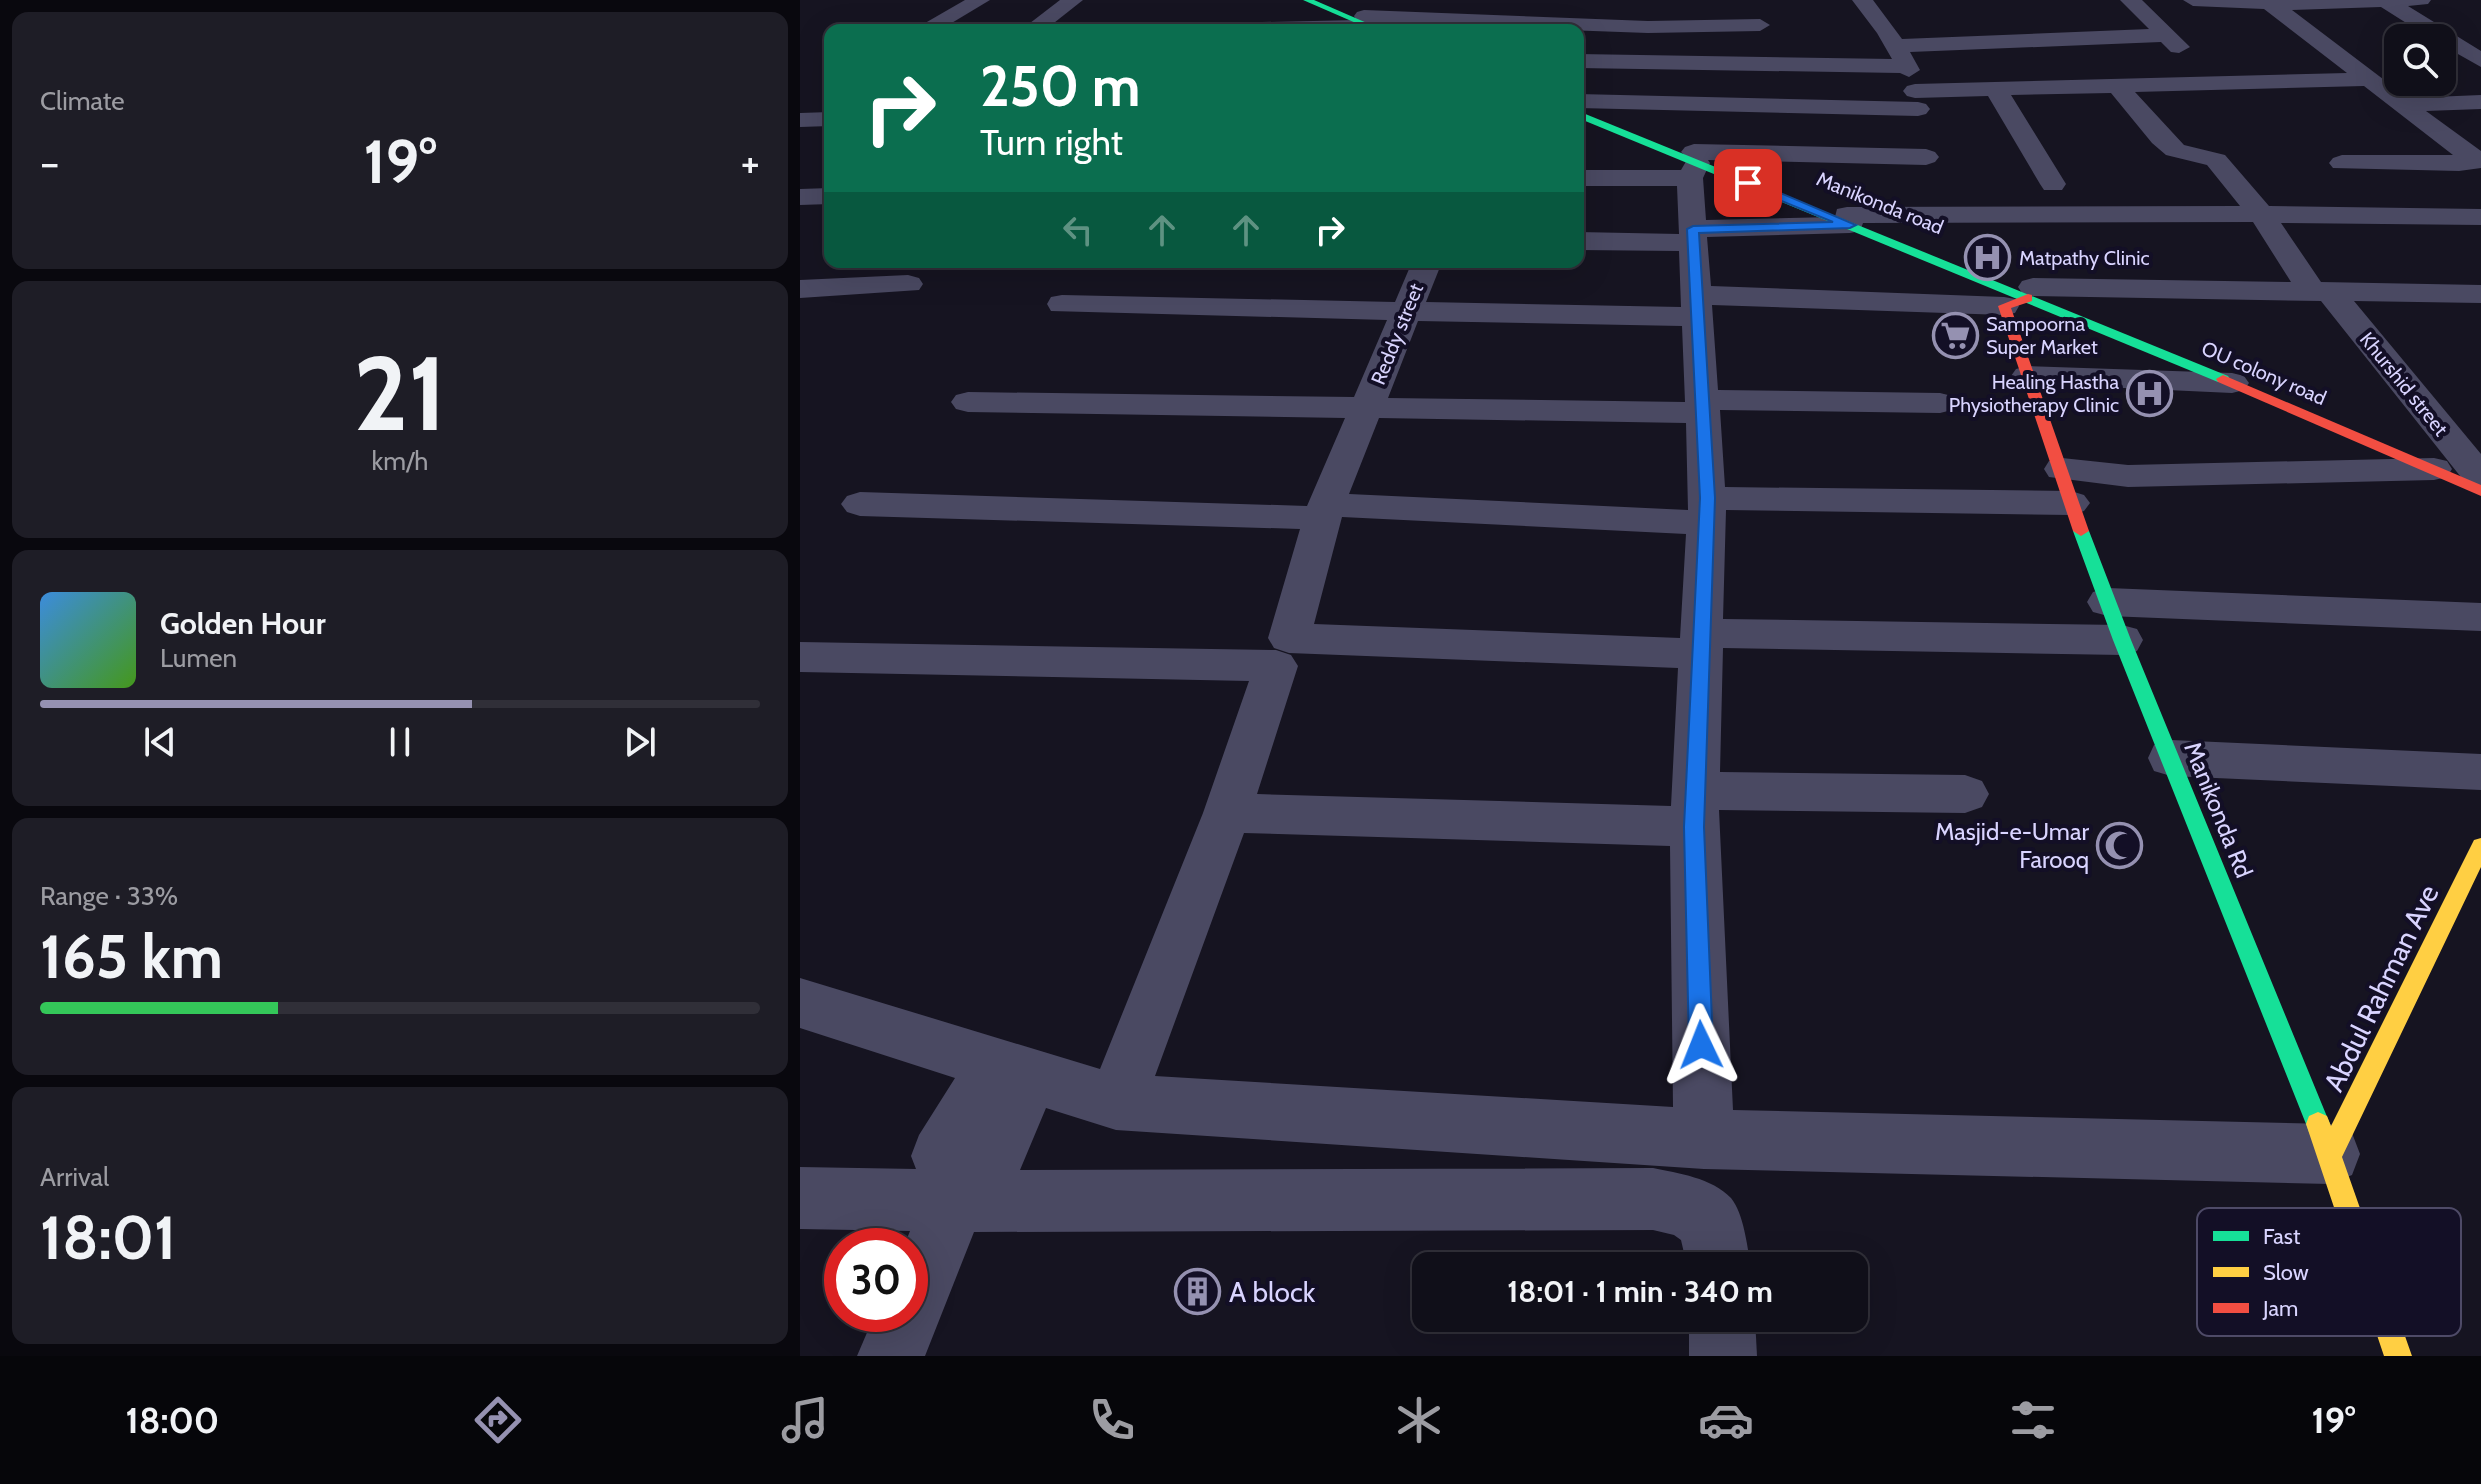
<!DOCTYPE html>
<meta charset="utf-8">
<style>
body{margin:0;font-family:Cabin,sans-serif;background:#1e1d26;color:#f1f3f6;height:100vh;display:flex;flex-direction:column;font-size:30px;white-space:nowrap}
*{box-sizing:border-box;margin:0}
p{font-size:26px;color:#9c9ca2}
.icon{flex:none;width:44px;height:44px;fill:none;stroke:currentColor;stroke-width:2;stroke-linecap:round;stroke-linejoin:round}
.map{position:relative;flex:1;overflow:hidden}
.panel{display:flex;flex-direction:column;gap:12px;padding:12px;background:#09080e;width:800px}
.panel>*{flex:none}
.top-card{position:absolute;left:24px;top:24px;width:760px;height:244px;border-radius:16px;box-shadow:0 8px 32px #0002,0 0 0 2px #302f38;background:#0b6e4f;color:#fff;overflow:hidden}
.controls{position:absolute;left:1584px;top:24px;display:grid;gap:16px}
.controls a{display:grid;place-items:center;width:72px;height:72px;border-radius:16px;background:#100f19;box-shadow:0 8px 32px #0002,0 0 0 2px #302f38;font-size:40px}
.speed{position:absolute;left:24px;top:1228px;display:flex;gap:16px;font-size:40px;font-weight:700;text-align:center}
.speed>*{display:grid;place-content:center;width:104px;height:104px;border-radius:50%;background:#100f19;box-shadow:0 8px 32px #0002,0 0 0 2px #302f38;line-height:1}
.speed .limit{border:12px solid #d22;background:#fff;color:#111}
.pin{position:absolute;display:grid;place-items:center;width:68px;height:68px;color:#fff;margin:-34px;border-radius:16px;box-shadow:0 4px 12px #0006}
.me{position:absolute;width:88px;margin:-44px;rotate:358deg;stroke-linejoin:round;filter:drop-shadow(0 0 6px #0008)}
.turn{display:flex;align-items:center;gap:28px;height:168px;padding:0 24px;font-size:36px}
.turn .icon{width:104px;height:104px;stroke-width:2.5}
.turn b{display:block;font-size:56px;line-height:68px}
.lanes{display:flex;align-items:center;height:76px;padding:0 24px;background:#0003;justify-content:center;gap:40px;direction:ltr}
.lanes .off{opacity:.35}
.big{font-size:60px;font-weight:700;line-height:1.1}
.panel .tile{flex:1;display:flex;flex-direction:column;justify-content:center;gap:12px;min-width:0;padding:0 28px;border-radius:16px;background:#1e1d26}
.panel .dial{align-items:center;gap:0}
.dial b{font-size:104px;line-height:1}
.song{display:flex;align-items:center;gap:24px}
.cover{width:96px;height:96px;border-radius:12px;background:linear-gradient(135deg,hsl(210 70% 55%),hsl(100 70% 35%))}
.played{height:8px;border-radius:4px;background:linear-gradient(90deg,#9591b1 60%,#302f38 60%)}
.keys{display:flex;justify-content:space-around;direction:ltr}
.heat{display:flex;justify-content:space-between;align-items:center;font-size:44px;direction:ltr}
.charge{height:12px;border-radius:6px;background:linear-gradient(90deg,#34c759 33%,#302f38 0)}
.trip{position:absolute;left:612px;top:1252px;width:456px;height:80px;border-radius:16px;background:#100f19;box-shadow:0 8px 32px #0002,0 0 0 2px #302f38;font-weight:700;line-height:80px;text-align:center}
.menu{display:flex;height:128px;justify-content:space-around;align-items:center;background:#06060a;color:#9c9ca2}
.menu .icon{width:56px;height:56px}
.menu .on{color:#9591b1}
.menu b{font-size:36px;color:#f1f3f6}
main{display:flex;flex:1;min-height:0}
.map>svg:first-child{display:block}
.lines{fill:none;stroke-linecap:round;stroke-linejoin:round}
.street{fill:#4a4962;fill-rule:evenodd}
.fast{fill:#16e098;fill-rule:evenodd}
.slow{fill:#ffcf43;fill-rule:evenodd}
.jam{fill:#f24e42;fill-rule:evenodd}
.route{fill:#1a73e8;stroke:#114b97;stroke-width:2}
.labels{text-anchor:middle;stroke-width:8;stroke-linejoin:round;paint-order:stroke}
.far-street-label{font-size:20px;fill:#d9d4ff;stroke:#130f26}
.far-poi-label{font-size:20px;fill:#d9d4ff;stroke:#130f26;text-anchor:start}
.street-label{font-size:24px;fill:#d9d4ff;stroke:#130f26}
.poi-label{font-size:24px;fill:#d9d4ff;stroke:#130f26;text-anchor:end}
.near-street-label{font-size:28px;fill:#d9d4ff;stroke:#130f26}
.near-poi-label{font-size:28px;fill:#d9d4ff;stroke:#130f26;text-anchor:start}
.key{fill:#130f26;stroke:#4e4a67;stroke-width:2}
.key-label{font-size:22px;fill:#d9d4ff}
</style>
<main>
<section class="panel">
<div class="tile"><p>Climate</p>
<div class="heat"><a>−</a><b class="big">19°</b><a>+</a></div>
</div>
<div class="tile dial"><b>21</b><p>km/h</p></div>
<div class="tile">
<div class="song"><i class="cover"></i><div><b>Golden Hour</b><p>Lumen</p></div></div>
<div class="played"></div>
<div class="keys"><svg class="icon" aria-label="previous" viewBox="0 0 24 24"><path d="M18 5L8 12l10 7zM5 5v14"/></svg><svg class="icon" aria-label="pause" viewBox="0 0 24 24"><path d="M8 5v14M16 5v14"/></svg><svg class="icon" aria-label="next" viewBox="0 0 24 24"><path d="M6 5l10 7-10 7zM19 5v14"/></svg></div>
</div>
<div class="tile"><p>Range · 33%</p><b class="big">165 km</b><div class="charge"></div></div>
<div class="tile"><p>Arrival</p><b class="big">18:01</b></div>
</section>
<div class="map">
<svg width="1681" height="1356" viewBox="0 0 1681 1356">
<rect width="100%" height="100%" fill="#161421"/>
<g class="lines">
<g class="street">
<path d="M165,0h25l-50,30h-27z"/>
<path d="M260,0h23l-38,30h-24z"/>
<path d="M1052,0h21l29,39 247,-10 -29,-29h22l48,47 -11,6 -8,-1 -10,-10 -251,10 10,18 -11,7 -9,-4 -322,-5v-14l314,5 -15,-26z"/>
<path d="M1383,0h248l-3,4 -20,2 73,45v16l-39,-22v-7h-12l-49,-31 -89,3 116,88 73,-3v14l-55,2 55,40v17l-22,3 -126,-3 -4,-5 4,-5 9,-3h111l-89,-69 -229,6 49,53 41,10 44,51 212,3v16l-200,-2 40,59 160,3v18l-127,-2 127,153v35l-13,-3 -147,-185 -288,-5 -11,-3 -4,-6 4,-6 11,-3 258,4 -38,-60 -390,1 -3,8 -10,2 -143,4 4,49 293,11 11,2 4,7 -4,7 -11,2 -292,-10 6,85 222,3 12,3 5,7 -5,7 -12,3 -220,-3 5,77 346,4 13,4 6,8 -6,8 -13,4 -345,-5 -3,109 399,6 15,4 6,11 -6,11 -15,4 -399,-7 -3,124 245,3 17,6 7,13 -7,13 -17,6 -246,-3 14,300 597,14 22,9 8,21 -8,21 -22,9 -626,-15 -588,-39 -70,-22 -26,62 633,-2c25,5 59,10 78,30 13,16 16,48 20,68h-64l-6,-26 -7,-5 -21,-5 -679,2 -49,124h-68l18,-42h35v-68h-6l6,-15 -110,-2v-62l116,2 -5,-13 8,-21 36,-57 -155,-50v-50l300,91 103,-256 46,-132 -449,-9v-30l476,8 15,5 7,11 -41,128 414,12 7,-138 -389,-15 -15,-5 -6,-10 32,-109 -440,-13 -13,-4 -6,-8 6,-8 13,-4 447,14 38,-88 -377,-6 -12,-3 -5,-7 5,-7 12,-3 386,5 33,-77 -336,-9 -4,-7 4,-7 11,-2 333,7 17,-40h30l-16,40 255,5 -2,-56 -101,-1v-18l101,2 -2,-48h-99v-16h103l7,-12 -7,-6 4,-5 9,-3 232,5 9,3 4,5 -4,5 -9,3 -218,-5 2,3 -7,15 3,42 129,-3 2,-8 10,-2 393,-1 -33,-41 -41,-10 -14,-12 -41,-50 -100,2 55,89 -4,6h-18l-4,-6 -52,-88 -73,2 -8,-2 -4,-5 4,-5 8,-2 432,-11 -83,-64 -71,-3zM618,321l264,5 3,76 -297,-4zM579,418l307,5 2,87 -339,-16zM542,517l344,17 -6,104 -366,-14zM444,833l426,13 3,261 -518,-31z"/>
<path d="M564,10l284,11 112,-2 10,6 -10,6 -112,2 -270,-10 2,3 -2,4 -168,-1 11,-6 135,-3 -2,-4 3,-4z"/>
<path d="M778,94l340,8 8,2 4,5 -4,5 -8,2 -340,-8z"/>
<path d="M30,112v14l-30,1v-14z"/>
<path d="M30,188v16l-30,1v-16z"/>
<path d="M108,275l11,3 4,6 -4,6 -119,8v-18z"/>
<path d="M1228,366l204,7 12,3 5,7 -5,7 -12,3 -216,-10 -5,-7 5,-7z"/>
<path d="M1262,458l66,7 306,-7 13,3 5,8 -5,8 -13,3 -306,7 -79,-10 -5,-8 5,-8z"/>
<path d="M1308,588l373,15v28l-373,-15 -15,-4 -6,-10 6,-10z"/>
<path d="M1371,740l310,14v36l-310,-14 -17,-5 -6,-13 6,-13z"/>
<path d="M889,1318h66l2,38h-68z"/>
</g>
<g class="fast">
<path d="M503,0h11l69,30h-11z"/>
<path d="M778,111l650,265 2,3 -2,3h-10l-640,-264z"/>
<path d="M1281,526l8,5 42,109 199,484 -3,8 -9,4 -9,-4 -3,-8 -193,-484 -40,-109z"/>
</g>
<path class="slow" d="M1681,838v29l-139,290 70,199h-28l-78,-232 3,-8 9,-4 9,4 4,10 143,-286z"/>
<g class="jam">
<path d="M1228,294l4,1v6l-21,7 78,223 -8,5 -8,-5 -75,-225z"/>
<path d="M1423,375l258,110v11l-263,-114 -2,-3z"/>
</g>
</g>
<path class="route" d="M945,181h7l104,44 -6,3 -151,5 16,265 -11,329 9,218 -4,8 -8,3 -9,-3 -3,-8 -5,-218 16,-329 -13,-269 6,-3 140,-4 -88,-36z"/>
<defs>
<symbol id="hospital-ring" viewBox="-11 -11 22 22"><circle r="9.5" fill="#130f26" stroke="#9591b1" stroke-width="1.5"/><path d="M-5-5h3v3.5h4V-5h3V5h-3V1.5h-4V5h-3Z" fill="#9591b1"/></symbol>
<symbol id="supermarket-ring" viewBox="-11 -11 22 22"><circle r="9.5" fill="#130f26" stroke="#9591b1" stroke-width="1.5"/><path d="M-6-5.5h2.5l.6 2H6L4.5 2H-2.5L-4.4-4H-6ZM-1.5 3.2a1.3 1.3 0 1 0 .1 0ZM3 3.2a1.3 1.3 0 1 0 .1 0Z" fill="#9591b1"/></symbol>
<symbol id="mosque-ring" viewBox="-11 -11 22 22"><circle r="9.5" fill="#130f26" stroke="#9591b1" stroke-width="1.5"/><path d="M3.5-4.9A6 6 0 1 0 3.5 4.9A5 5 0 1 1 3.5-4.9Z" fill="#9591b1"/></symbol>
<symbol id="building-ring" viewBox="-11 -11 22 22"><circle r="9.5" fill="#130f26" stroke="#9591b1" stroke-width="1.5"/><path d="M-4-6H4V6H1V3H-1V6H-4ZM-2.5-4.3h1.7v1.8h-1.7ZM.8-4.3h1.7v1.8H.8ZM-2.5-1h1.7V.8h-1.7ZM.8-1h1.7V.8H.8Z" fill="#9591b1"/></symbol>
</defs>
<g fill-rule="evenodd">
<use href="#hospital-ring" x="1162" y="232" width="51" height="51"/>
<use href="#supermarket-ring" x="1130" y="310" width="51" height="51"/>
<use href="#hospital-ring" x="1324" y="368" width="51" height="51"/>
<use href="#mosque-ring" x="1294" y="820" width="51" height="51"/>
<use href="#building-ring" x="372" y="1266" width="51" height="51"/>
</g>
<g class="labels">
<g class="far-street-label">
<text transform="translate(1080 203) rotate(22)" y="7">Manikonda road</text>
<text transform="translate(597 334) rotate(-68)" y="7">Reddy street</text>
<text transform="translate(1464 373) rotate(23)" y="7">OU colony road</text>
<text transform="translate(1604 384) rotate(51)" y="7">Khurshid street</text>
</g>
<g class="far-poi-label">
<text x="1219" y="265">Matpathy Clinic</text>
<text x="1186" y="331">Sampoorna<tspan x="1186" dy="23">Super Market</tspan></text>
<text x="1319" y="389" text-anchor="end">Healing Hastha<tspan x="1319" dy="23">Physiotherapy Clinic</tspan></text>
</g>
<g class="street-label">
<text transform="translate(1418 810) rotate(68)" y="8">Manikonda Rd</text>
</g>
<g class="poi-label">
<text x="1289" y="840">Masjid-e-Umar<tspan x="1289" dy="28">Farooq</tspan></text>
</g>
<g class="near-street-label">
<text transform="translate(1581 988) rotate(-64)" y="10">Abdul Rahman Ave</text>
</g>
<g class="near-poi-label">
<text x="429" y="1302">A block</text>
</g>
</g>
<rect x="1397" y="1208" width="264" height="128" rx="12" class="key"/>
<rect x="1413" y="1231" width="36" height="10" fill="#16e098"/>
<rect x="1413" y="1267" width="36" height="10" fill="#ffcf43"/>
<rect x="1413" y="1303" width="36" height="10" fill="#f24e42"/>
<g class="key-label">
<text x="1463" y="1244">Fast</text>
<text x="1463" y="1280">Slow</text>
<text x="1463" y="1316">Jam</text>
</g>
</svg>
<div class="controls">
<a><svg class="icon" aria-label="search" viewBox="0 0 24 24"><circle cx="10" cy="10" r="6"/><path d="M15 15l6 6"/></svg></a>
</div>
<div class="speed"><div class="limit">30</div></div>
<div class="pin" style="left:948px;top:183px;background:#d93025"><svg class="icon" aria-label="arrive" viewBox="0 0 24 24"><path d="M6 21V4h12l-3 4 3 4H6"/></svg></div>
<svg class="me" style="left:901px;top:1045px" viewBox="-20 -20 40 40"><path d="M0-17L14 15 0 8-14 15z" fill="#1a73e8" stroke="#fff" stroke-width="4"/></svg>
<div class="trip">18:01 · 1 min · 340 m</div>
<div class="top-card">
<div class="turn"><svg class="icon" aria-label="right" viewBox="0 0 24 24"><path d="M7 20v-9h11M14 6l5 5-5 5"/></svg><div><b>250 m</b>Turn right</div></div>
<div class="lanes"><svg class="icon off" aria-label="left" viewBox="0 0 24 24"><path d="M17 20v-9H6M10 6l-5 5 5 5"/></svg><svg class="icon off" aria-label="ahead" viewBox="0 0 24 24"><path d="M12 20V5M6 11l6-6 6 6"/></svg><svg class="icon off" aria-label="ahead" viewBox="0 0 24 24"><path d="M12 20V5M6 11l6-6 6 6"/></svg><svg class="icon" aria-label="right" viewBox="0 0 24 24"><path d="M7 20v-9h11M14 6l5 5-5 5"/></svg></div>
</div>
</div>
</main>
<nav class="menu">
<b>18:00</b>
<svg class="icon on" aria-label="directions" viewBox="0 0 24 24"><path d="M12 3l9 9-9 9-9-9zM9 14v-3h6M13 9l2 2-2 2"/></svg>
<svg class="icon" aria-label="music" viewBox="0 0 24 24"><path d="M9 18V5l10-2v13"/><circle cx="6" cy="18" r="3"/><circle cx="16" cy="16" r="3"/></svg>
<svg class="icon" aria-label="phone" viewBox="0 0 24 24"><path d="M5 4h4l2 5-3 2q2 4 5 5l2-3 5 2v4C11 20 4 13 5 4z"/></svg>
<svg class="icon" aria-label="climate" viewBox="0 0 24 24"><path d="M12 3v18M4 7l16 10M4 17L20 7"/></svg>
<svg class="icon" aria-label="car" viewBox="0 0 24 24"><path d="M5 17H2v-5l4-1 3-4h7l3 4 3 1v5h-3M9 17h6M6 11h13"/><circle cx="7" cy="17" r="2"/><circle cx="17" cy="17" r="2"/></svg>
<svg class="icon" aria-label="filters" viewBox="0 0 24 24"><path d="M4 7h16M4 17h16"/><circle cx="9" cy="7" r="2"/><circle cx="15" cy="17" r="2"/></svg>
<b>19°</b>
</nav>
